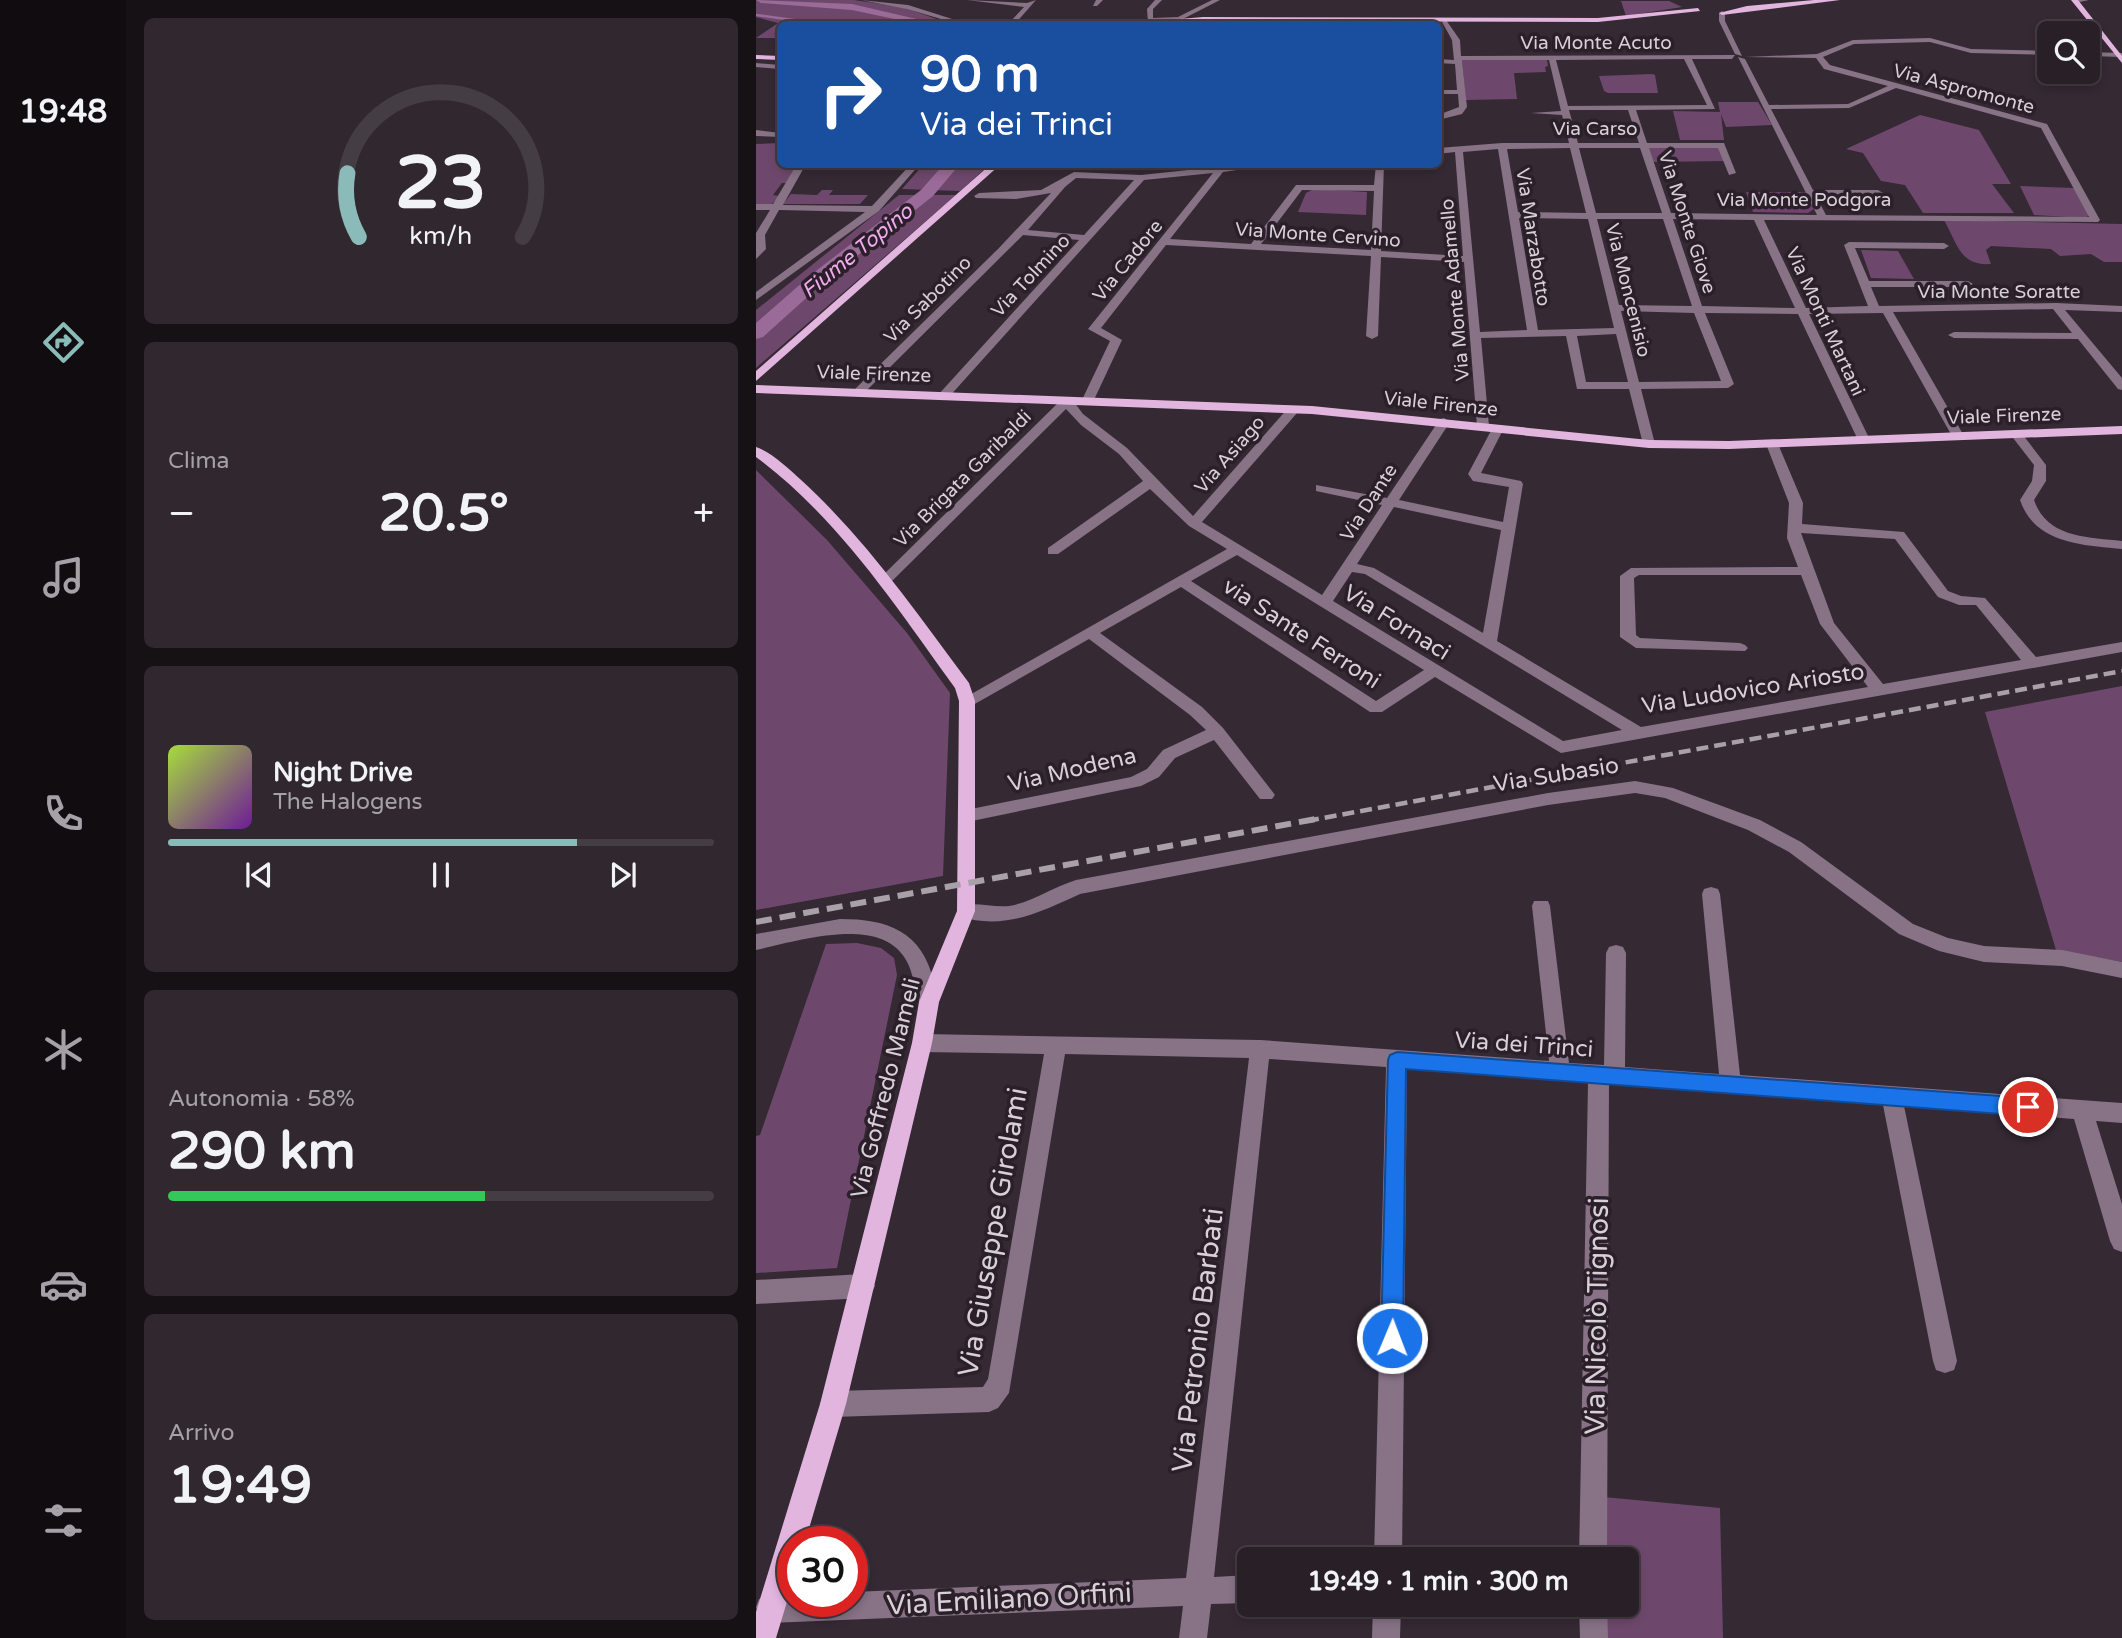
<!DOCTYPE html>
<html lang="it">
<meta charset="utf-8">
<style>
body{margin:0;font-family:"Varela Round",sans-serif;background:#30272f;color:#f1f3f6;height:100vh;display:flex;flex-direction:column;font-size:26px;white-space:nowrap}
*{box-sizing:border-box;margin:0}
p{font-size:23px;color:#a5a2a7}
.icon{flex:none;width:38px;height:38px;fill:none;stroke:currentColor;stroke-width:2;stroke-linecap:round;stroke-linejoin:round}
.map{position:relative;flex:1;overflow:hidden}
.drawer{display:flex;flex-direction:column;gap:18px;padding:18px;background:#161115;width:630px}
.drawer>*{flex:none}
.top-card{position:absolute;left:21px;top:21px;width:665px;height:147px;border-radius:10px;box-shadow:0 4px 10px #0003,0 0 0 2px #443d44;background:#1a4fa0;color:#fff;overflow:hidden}
.buttons{position:absolute;left:1281px;top:21px;display:grid;gap:14px}
.buttons a{display:grid;place-items:center;width:63px;height:63px;border-radius:10px;background:#281f27;box-shadow:0 4px 10px #0003,0 0 0 2px #443d44;font-size:35px}
.speed{position:absolute;left:21px;top:1526px;display:flex;gap:14px;font-size:35px;font-weight:700;text-align:center}
.speed>*{display:grid;place-content:center;width:91px;height:91px;border-radius:50%;background:#281f27;box-shadow:0 4px 10px #0003,0 0 0 2px #443d44;line-height:1}
.speed .limit{border:10px solid #d22;background:#fff;color:#111}
.pin{position:absolute;display:grid;place-items:center;width:60px;height:60px;color:#fff;margin:-30px;border:4px solid #fff;border-radius:50%;box-shadow:0 2px 7px #0007}
.me{position:absolute;width:77px;margin:-38px;rotate:1deg;stroke-linejoin:round;filter:drop-shadow(0 0 5px #0008)}
.turn{display:flex;align-items:center;gap:24px;height:147px;padding:0 28px;font-size:32px}
.turn .icon{width:91px;height:91px;stroke-width:2.5}
.turn b{display:block;font-size:49px;line-height:60px}
.big{font-size:52px;font-weight:700;line-height:1.1}
.drawer .card{flex:1;display:flex;flex-direction:column;justify-content:center;gap:10px;min-width:0;padding:0 24px;border-radius:10px;background:#30272f}
.drawer .dial{align-items:center;gap:0}
.dial svg{height:182px;overflow:visible;fill:none;stroke:#443d44;stroke-width:7;stroke-linecap:round;text-anchor:middle}
.dial text{fill:#f1f3f6;stroke:none}
.song{display:flex;align-items:center;gap:21px}
.cover{width:84px;height:84px;border-radius:10px;background:linear-gradient(135deg,hsl(80 70% 55%),hsl(280 70% 35%))}
.played{height:7px;border-radius:4px;background:linear-gradient(90deg,#8bbbb9 75%,#443d44 75%)}
.keys{display:flex;justify-content:space-around;direction:ltr}
.heat{display:flex;justify-content:space-between;align-items:center;font-size:38px;direction:ltr}
.charge{height:10px;border-radius:5px;background:linear-gradient(90deg,#34c759 58%,#443d44 0)}
.trip{position:absolute;left:481px;top:1547px;width:402px;height:70px;border-radius:10px;background:#281f27;box-shadow:0 4px 10px #0003,0 0 0 2px #443d44;font-weight:700;line-height:70px;text-align:center}
main{display:flex;flex:1;min-height:0}
.dock{display:flex;flex-direction:column;width:126px;justify-content:space-around;align-items:center;background:#100c10;color:#a5a2a7}
.dock .icon{width:49px;height:49px}
.dock .selected{color:#8bbbb9}
.dock b{font-size:32px;color:#f1f3f6}
.map>svg:first-child{display:block}
.green{fill:#6e486c}
.forest{fill:#70436e}
.lines{fill:none;stroke-linecap:round;stroke-linejoin:round}
.stream{stroke:#9a6a98;stroke-width:2.5}
.river{fill:#9a6a98;fill-rule:evenodd}
.minor{fill:#877286;fill-rule:evenodd}
.major{fill:#e2b5df;fill-rule:evenodd}
.rail-far1{stroke:#a9a1a9;stroke-width:4.5;stroke-dasharray:12 6;stroke-linecap:butt}
.rail{stroke:#a9a1a9;stroke-width:6;stroke-dasharray:16 8;stroke-linecap:butt}
.route{fill:#1a73e8;stroke:#114b97;stroke-width:2}
.labels{text-anchor:middle;stroke-width:7;stroke-linejoin:round;paint-order:stroke}
.far-street-label{font-size:19px;fill:#d7d0d7;stroke:#2b1f2a}
.far-water-label{font-size:21px;font-style:italic;fill:#f1abee;stroke:#2b1f2a}
.street-label{font-size:23px;fill:#d7d0d7;stroke:#2b1f2a}
.near-street-label{font-size:28px;fill:#d7d0d7;stroke:#2b1f2a}
</style>
<main>
<nav class="dock">
<b>19:48</b>
<svg class="icon selected" aria-label="directions" viewBox="0 0 24 24"><path d="M12 3l9 9-9 9-9-9zM9 14v-3h6M13 9l2 2-2 2"/></svg>
<svg class="icon" aria-label="music" viewBox="0 0 24 24"><path d="M9 18V5l10-2v13"/><circle cx="6" cy="18" r="3"/><circle cx="16" cy="16" r="3"/></svg>
<svg class="icon" aria-label="phone" viewBox="0 0 24 24"><path d="M5 4h4l2 5-3 2q2 4 5 5l2-3 5 2v4C11 20 4 13 5 4z"/></svg>
<svg class="icon" aria-label="climate" viewBox="0 0 24 24"><path d="M12 3v18M4 7l16 10M4 17L20 7"/></svg>
<svg class="icon" aria-label="car" viewBox="0 0 24 24"><path d="M5 17H2v-5l4-1 3-4h7l3 4 3 1v5h-3M9 17h6M6 11h13"/><circle cx="7" cy="17" r="2"/><circle cx="17" cy="17" r="2"/></svg>
<svg class="icon" aria-label="filters" viewBox="0 0 24 24"><path d="M4 7h16M4 17h16"/><circle cx="9" cy="7" r="2"/><circle cx="15" cy="17" r="2"/></svg>
</nav>
<section class="drawer">
<div class="card dial"><svg viewBox="0 0 100 80">
<path d="M14 69A42 42 0 1 1 86 69"/>
<path d="M14 69A42 42 0 0 1 9 41" stroke="#8bbbb9"/>
<text x="50" y="56" font-size="32" font-weight="700">23</text>
<text x="50" y="72" font-size="11">km/h</text>
</svg></div>
<div class="card"><p>Clima</p>
<div class="heat"><a>−</a><b class="big">20.5°</b><a>+</a></div>
</div>
<div class="card">
<div class="song"><i class="cover"></i><div><b>Night Drive</b><p>The Halogens</p></div></div>
<div class="played"></div>
<div class="keys"><svg class="icon" aria-label="previous" viewBox="0 0 24 24"><path d="M18 5L8 12l10 7zM5 5v14"/></svg><svg class="icon" aria-label="pause" viewBox="0 0 24 24"><path d="M8 5v14M16 5v14"/></svg><svg class="icon" aria-label="next" viewBox="0 0 24 24"><path d="M6 5l10 7-10 7zM19 5v14"/></svg></div>
</div>
<div class="card"><p>Autonomia · 58%</p><b class="big">290 km</b><div class="charge"></div></div>
<div class="card"><p>Arrivo</p><b class="big">19:49</b></div>
</section>
<div class="map">
<svg width="1366" height="1638" viewBox="0 0 1366 1638">
<rect width="100%" height="100%" fill="#352934"/>
<g class="green">
<path d="M0,0h98l48,7 49,17h-171v6l-6,4 6,1v3h-24l22,-15 -22,-6z"/>
<path d="M865,1h48l13,6 -56,9z"/>
<path d="M706,60h85l1,6 -3,1 1,5 -32,1 3,26 -51,1z"/>
<path d="M896,74l3,1 3,18h-50l-4,-2 -5,-15z"/>
<path d="M962,102h40l14,23 -46,2 -5,-13 3,26h-44l-7,-29 47,1z"/>
<path d="M1164,115l59,15 32,54h-19l22,29h-91l-18,-28 -24,-4 -18,-28 -17,-4z"/>
<path d="M24,143v21l18,1 -10,18h-6l-9,12 6,1 -8,9h-15v-61z"/>
<path d="M888,145h77l6,16 -77,1z"/>
<path d="M167,165h66l-29,26 -58,-2z"/>
<path d="M1264,186l54,2 15,27 -3,3 -52,-3z"/>
<path d="M558,189l53,3 -1,23 -68,-3 8,-19z"/>
<path d="M66,190h11l-4,5h39l-8,9h-77l8,-10 26,1z"/>
<path d="M143,195h57l-200,173v-58z"/>
<path d="M1188,220l178,4v38h-18l-13,-8 -31,2 -9,-7 -60,-3 -5,4 5,14c-31,2 -33,-19 -47,-44z"/>
<path d="M1105,250l37,1 16,28 -43,-1z"/>
<path d="M0,470l71,70 80,93 43,60 -7,183 -187,34z"/>
<path d="M1366,686v276l-66,-12 -71,-238z"/>
<path d="M101,943l24,5 13,10 3,17 -60,293 -81,5v-137l4,-1 66,-191z"/>
<path d="M837,1496l127,12 3,130h-127l-1,-33h33v-46h-34z"/>
</g>
<path class="forest" d="M990,192h60l8,17 -6,4 -55,-1z"/>
<g class="lines">
<path class="stream" d="M0,15l67,9"/>
<g class="river">
<path d="M0,0l96,4 86,20h-20l-66,-14 -91,-7z"/>
<path d="M188,164h16l-27,32 -109,86 -61,55 -7,2v-16l56,-49 109,-84z"/>
</g>
<g class="minor">
<path d="M105,0l47,5 60,19h-10l-51,-15z"/>
<path d="M211,0l60,3 9,-3 -21,24h-7l16,-17z"/>
<path d="M340,0h7l-6,6h-4z"/>
<path d="M399,0h7l-9,9v9l25,-1 34,-17h8l-39,20 -33,3 -1,-14z"/>
<path d="M1316,0h17l-14,3z"/>
<path d="M966,11l3,2v8l17,35 -7,-2 -16,-33v-8z"/>
<path d="M690,20l14,20 1,16 274,-1 -3,4h-40l23,50 -79,1 11,33h77l12,30 -7,2 -11,-27h-69l22,65 146,2 -79,-158 7,2 24,46 79,-1 40,-18 -64,-17 -8,-11 -71,-1 72,-3 36,-14 77,-2 41,11 78,2v4l-78,-2 -41,-11 -76,2 -31,13 7,8 217,59 53,96 -2,2 -334,-2 42,88 62,-2 -24,-61 5,-3 95,1 5,3 -5,3 -89,-1 14,33h99l5,3 -5,3h-97l8,19 177,-3 66,3v6l-57,-2 57,68v12l-4,-1 -40,-50 -124,-1 -6,-3 6,-3 118,1 -19,-24 -160,3 71,124 -6,4 -6,-4 -69,-123 -74,1 61,126 -6,4 -6,-4 -60,-126 -93,-1 29,71 -6,4 -87,1 14,55 -2,3 -10,-3 -14,-55h-52l-11,-53 -85,2 8,88 -6,4 -6,-4 -13,-164 -83,-5 -3,79 -6,3 -6,-3 5,-80 -205,-11 -65,83 21,12 -29,62 -10,3 -2,-3 29,-61 -22,-12 125,-156 -69,7 -196,218 -10,-3 141,-155 -56,-5 -160,159 -10,-3 145,-142 53,-56 -35,6 -40,-1 -2,-2 5,-3 62,-3 33,-18 67,3 104,-11h34l-56,8 -53,67 81,5 45,-59h78l2,-21h8l-3,87 82,5 -8,-104 -17,2v-6l64,-5h67l-7,-28 -31,-2 30,-2 -12,-51h-87l5,47 -5,7 -24,6v-5l21,-8 -1,-13h-20v-4h19l-2,-26 -17,-1v-4l16,1 -2,-20 -10,-18zM928,59l23,46 -139,1 -12,-46zM1140,88l145,40 48,89 -263,-2 -10,-19h62l5,-3 -5,-3h-65l-42,-81 78,-1zM813,110h59l11,33h-61zM814,148l16,65 -68,-1 -11,-63zM823,148h61l22,65h-66zM742,149l29,181 -47,2 -17,-180zM320,178l58,2 -50,55 -56,-5 37,-43zM546,190l72,1 -3,59 -110,-6zM763,218l69,1 26,109 -76,2zM841,219h66l29,87 -73,-1zM917,219l81,1 41,88 -93,-2zM865,311l73,2 27,68 -82,1zM860,334l12,48h-42l-9,-46z"/>
<path d="M1332,52l34,1v4l-34,-1z"/>
<path d="M0,63l24,2v4l-24,-2z"/>
<path d="M0,130l24,3v4l-24,-1z"/>
<path d="M41,164h9l-23,41 89,1 39,-42h9l-41,47 -123,89v-8l109,-80 -86,-2 -14,25 1,14 -10,10v-26l14,-23h-14v-6h17z"/>
<path d="M307,398h8l12,16 44,34 66,68 96,-109h8v6l-95,109 120,73 60,-90 -66,-14v-6l71,13 53,-79 4,-1 6,4 -51,78 104,22 6,-35 -36,-6 -5,-7 26,-49h8l2,3 -23,45 40,8 2,3 -26,157 144,86 227,-40 -48,-63 -19,-49h-162l-5,3 2,57 4,3 100,5 5,2 3,3 -3,3 -109,-3 -16,-11v-61l11,-8 167,-1 -11,-29 2,-35 -23,-59 6,-4 6,4 25,59 -1,21 102,8 44,59 13,5 24,2 51,59 86,-15v10l-561,101 -126,-76 -53,35h-12l-189,-125 -81,46 102,74 21,21 49,63 3,4 -3,4h-12l-46,-59 -39,18 -16,19 -18,9 -174,36 -9,-6 3,-5 170,-34 16,-8 16,-19 43,-20 -16,-15 -101,-76 -116,66 -6,1 -8,-5 268,-152 -38,-23 -39,-37 -92,65h-10v-6l95,-67 -24,-27 -38,-29 -15,-16 -177,175 -5,1 -7,-4zM638,507l107,23 -18,103 -109,-65 -17,-4zM1045,533l94,6 43,58 21,8h17l45,55 -138,24 -49,-61zM481,555l187,115 -48,31 -185,-120zM596,572l13,2 257,156 -59,11 -230,-140z"/>
<path d="M1256,431h8l26,34v16l-12,19c13,38 53,37 88,41v8c-40,-4 -87,-5 -102,-49l12,-19 2,-16 -24,-31z"/>
<path d="M879,781l38,7 87,32 41,22 112,82 35,14 36,8 78,4 60,12v16l-60,-12 -78,-4 -45,-11 -40,-17 -110,-82 -41,-22 -83,-32 -30,-5 -87,12 -468,89c-39,18 -77,37 -121,22l-2,-5 2,-5c16,-5 34,2 50,0 24,-4 44,-19 67,-26l472,-87z"/>
<path d="M955,887l7,2 2,5 20,181 382,28v20l-26,-2 26,83v48l-8,-3 -4,-8 -36,-122 -170,-13 53,255 -3,9 -9,3 -9,-3 -3,-9 -50,-256 -274,-21 -2,475h-28l9,-476 -181,-14 -5,490h-28l12,-492 -117,-8 -55,518 36,-2v28l-39,1 -4,34h-28l4,-32 -414,17 -10,-4 -3,-12 3,-8 10,-4 24,-1v7h59v-9l334,-14 63,-520 -184,-4 -56,339 -11,15 -9,4 -156,5 -9,-4 -4,-9 4,-9 9,-4 150,-4 5,-8 56,-325 -122,-2 -7,-3 -3,-6 3,-6 7,-3 338,6 289,21 -17,-155 2,-5h14l2,5 19,157 35,2 2,-112 3,-6 7,-2 7,2 3,6 -1,114 94,7 -17,-180 2,-5z"/>
<path d="M84,919c48,0 82,12 94,63 2,9 6,17 2,26l-7,2 -7,-2c-9,-18 -7,-39 -21,-55 -29,-36 -107,-11 -145,-3v-16z"/>
<path d="M107,1274l8,4 4,8 -4,8 -8,4 -107,6v-24z"/>
<path d="M617,1605h28l-1,33h-28z"/>
<path d="M823,1605h28l1,33h-28z"/>
</g>
<g class="major">
<path d="M1058,0h26l-118,15 -3,-2 28,-7z"/>
<path d="M1315,0h7l44,56v7z"/>
<path d="M942,8l2,3 -102,11 -395,-1 -82,3 82,-7 395,1z"/>
<path d="M0,55l24,1v4l-24,-1z"/>
<path d="M235,164h10l-245,217v-10z"/>
<path d="M0,385l556,21 337,34 80,1 393,-15v8l-393,15 -80,-1 -337,-34 -556,-21z"/>
<path d="M0,447c15,5 32,21 44,32 66,60 116,133 169,204l6,18v210l-36,91 -7,41 -86,361 -41,138h-12v40l-17,56h-20v-26l64,-208 92,-361 7,-41 38,-91 2,-210 -4,-13c-60,-83 -116,-169 -199,-231z"/>
</g>
<path class="rail-far1" d="M551,821l815,-150"/>
<path class="rail" d="M0,922l560,-103"/>
</g>
<path class="route" d="M641,1052l631,46 7,3 2,6 -2,6 -7,3 -622,-47 -3,269 -3,8 -8,3 -8,-3 -3,-8 7,-278 2,-5z"/>
<g class="labels">
<g class="far-street-label">
<text x="840" y="49">Via Monte Acuto</text>
<text transform="translate(1208 88) rotate(15)" y="7">Via Aspromonte</text>
<text x="839" y="135">Via Carso</text>
<text x="1048" y="206">Via Monte Podgora</text>
<text transform="translate(932 222) rotate(72)" y="7">Via Monte Giove</text>
<text transform="translate(562 234) rotate(4)" y="7">Via Monte Cervino</text>
<text transform="translate(778 237) rotate(81)" y="7">Via Marzabotto</text>
<text transform="translate(371 260) rotate(-51)" y="7">Via Cadore</text>
<text transform="translate(274 275) rotate(-47)" y="7">Via Tolmino</text>
<text transform="translate(698 290) rotate(-95)" y="7">Via Monte Adamello</text>
<text transform="translate(873 290) rotate(76)" y="7">Via Moncenisio</text>
<text x="1243" y="298">Via Monte Soratte</text>
<text transform="translate(171 299) rotate(-45)" y="7">Via Sabotino</text>
<text transform="translate(1070 321) rotate(65)" y="7">Via Monti Martani</text>
<text transform="translate(118 373) rotate(2)" y="7">Viale Firenze</text>
<text transform="translate(685 403) rotate(6)" y="7">Viale Firenze</text>
<text transform="translate(1248 415) rotate(-2)" y="7">Viale Firenze</text>
<text transform="translate(473 454) rotate(-49)" y="7">Via Asiago</text>
<text transform="translate(206 478) rotate(-45)" y="7">Via Brigata Garibaldi</text>
<text transform="translate(612 502) rotate(-57)" y="7">Via Dante</text>
</g>
<g class="far-water-label">
<text transform="translate(101 251) rotate(-39)" y="7">Fiume Topino</text>
</g>
<g class="street-label">
<text transform="translate(641 622) rotate(32)" y="8">Via Fornaci</text>
<text transform="translate(546 633) rotate(33)" y="8">via Sante Ferroni</text>
<text transform="translate(997 688) rotate(-9)" y="8">Via Ludovico Ariosto</text>
<text transform="translate(316 769) rotate(-13)" y="8">Via Modena</text>
<text transform="translate(800 774) rotate(-9)" y="8">Via Subasio</text>
<text transform="translate(768 1044) rotate(4)" y="8">Via dei Trinci</text>
<text transform="translate(129 1088) rotate(-76)" y="8">Via Goffredo Mameli</text>
</g>
<g class="near-street-label">
<text transform="translate(236 1232) rotate(-80)" y="10">Via Giuseppe Girolami</text>
<text transform="translate(840 1316) rotate(-89)" y="10">Via Nicolò Tignosi</text>
<text transform="translate(441 1340) rotate(-83)" y="10">Via Petronio Barbati</text>
<text transform="translate(253 1598) rotate(-3)" y="10">Via Emiliano Orfini</text>
</g>
</g>
</svg>
<div class="buttons">
<a><svg class="icon" aria-label="search" viewBox="0 0 24 24"><circle cx="10" cy="10" r="6"/><path d="M15 15l6 6"/></svg></a>
</div>
<div class="speed"><div class="limit">30</div></div>
<div class="pin" style="left:1272px;top:1107px;background:#d93025"><svg class="icon" aria-label="arrive" viewBox="0 0 24 24"><path d="M6 21V4h12l-3 4 3 4H6"/></svg></div>
<svg class="me" style="left:636px;top:1338px" viewBox="-20 -20 40 40"><circle r="17" fill="#1a73e8" stroke="#fff" stroke-width="3"/><path d="M0-11L8 9 0 5-8 9z" fill="#fff"/></svg>
<div class="trip">19:49 · 1 min · 300 m</div>
<div class="top-card">
<div class="turn"><svg class="icon" aria-label="right" viewBox="0 0 24 24"><path d="M7 20v-9h11M14 6l5 5-5 5"/></svg><div><b>90 m</b>Via dei Trinci</div></div>
</div>
</div>
</main>
